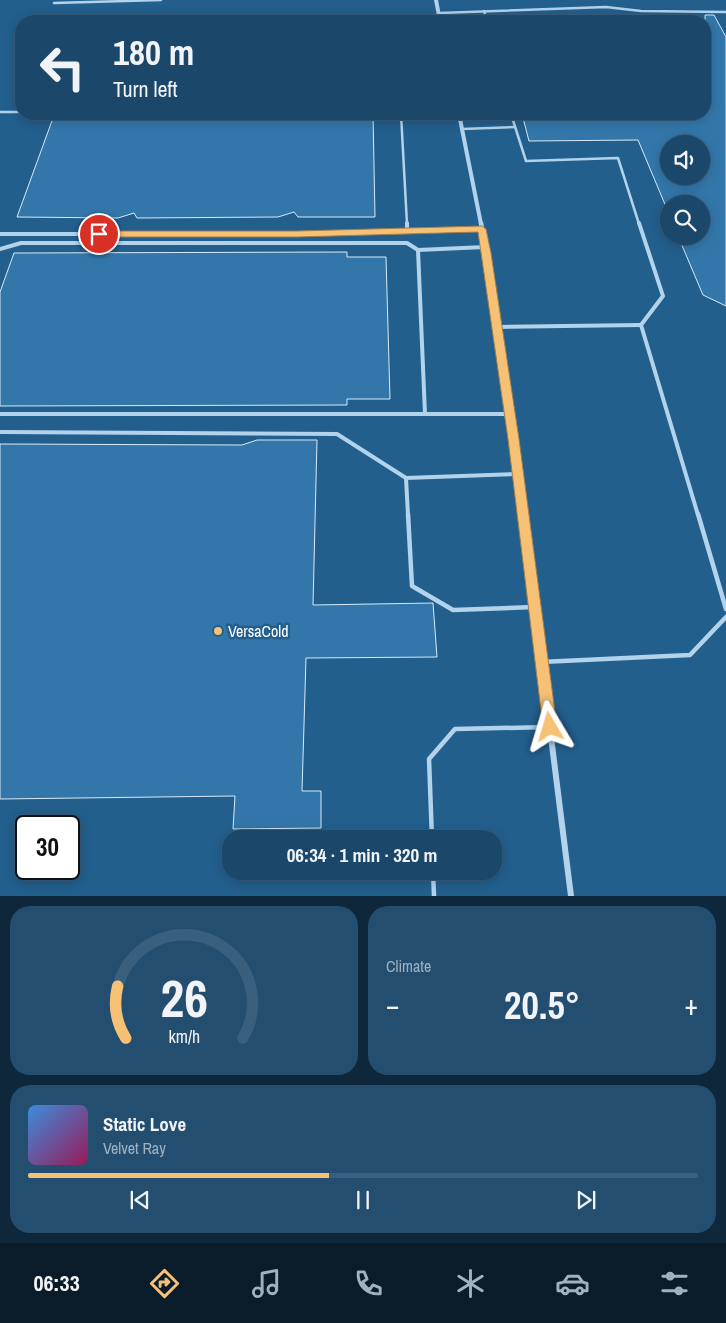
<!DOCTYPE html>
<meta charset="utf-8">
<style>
body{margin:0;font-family:"Archivo Narrow",sans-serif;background:#234e70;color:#f1f3f6;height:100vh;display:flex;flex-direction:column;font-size:19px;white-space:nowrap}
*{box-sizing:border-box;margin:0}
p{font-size:16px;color:#9fb2c1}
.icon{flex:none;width:28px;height:28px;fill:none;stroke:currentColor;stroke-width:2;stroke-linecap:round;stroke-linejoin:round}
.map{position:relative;height:896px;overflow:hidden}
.drawer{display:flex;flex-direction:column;gap:10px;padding:10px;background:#0e273a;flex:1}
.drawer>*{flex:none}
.top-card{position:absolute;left:15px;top:15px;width:696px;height:105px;border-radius:20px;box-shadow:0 2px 12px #0003,0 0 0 1px #385f7e;background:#1a476a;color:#f1f3f6;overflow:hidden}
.controls{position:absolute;left:660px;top:135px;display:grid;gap:10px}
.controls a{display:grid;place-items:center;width:50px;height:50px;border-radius:50%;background:#1a476a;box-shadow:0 2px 12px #0003,0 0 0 1px #385f7e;font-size:25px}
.speed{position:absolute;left:15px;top:815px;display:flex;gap:10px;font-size:25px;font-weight:700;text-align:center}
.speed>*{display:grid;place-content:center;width:65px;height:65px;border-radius:50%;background:#1a476a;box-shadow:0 2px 12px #0003,0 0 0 1px #385f7e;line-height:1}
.speed .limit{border:2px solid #111;border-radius:8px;background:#fff;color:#111}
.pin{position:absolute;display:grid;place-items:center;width:42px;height:42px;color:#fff;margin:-21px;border:2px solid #fff;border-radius:50%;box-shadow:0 1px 5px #0007}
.me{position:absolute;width:55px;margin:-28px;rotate:353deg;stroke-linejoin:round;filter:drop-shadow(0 0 4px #0008)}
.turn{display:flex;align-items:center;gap:18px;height:105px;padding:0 15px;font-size:22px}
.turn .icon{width:65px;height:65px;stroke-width:2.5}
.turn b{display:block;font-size:35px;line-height:42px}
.big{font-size:38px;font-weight:700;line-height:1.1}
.drawer .card{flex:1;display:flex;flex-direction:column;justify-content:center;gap:8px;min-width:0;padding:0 18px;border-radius:20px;background:#234e70}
.drawer .dial{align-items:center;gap:0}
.dial svg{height:130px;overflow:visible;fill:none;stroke:#385f7e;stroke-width:7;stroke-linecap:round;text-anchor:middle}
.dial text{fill:#f1f3f6;stroke:none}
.song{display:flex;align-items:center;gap:15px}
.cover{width:60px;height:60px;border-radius:8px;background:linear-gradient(135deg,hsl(210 70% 55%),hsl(330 70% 35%))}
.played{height:5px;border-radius:2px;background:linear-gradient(90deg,#f6c075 45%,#385f7e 45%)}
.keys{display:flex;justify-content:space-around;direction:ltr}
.heat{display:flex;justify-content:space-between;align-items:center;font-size:28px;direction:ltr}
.drawer .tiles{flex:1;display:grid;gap:10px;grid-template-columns:1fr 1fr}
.card:last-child{grid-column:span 2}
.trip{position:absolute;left:222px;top:830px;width:280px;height:50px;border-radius:20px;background:#1a476a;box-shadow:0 2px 12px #0003,0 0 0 1px #385f7e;font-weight:700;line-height:50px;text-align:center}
.tab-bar{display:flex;height:80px;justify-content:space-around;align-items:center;background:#0a1c2a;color:#9fb2c1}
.tab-bar .icon{width:35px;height:35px}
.tab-bar .selected{color:#f6c075}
.tab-bar b{font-size:22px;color:#f1f3f6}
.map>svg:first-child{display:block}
.building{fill:#37a;stroke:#d7eaf8;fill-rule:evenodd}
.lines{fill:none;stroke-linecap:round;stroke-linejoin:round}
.service-far2{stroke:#b2d3eb;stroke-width:2.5}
.service-far1{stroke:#b2d3eb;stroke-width:4}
.service{stroke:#b2d3eb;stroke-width:4.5}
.minor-far2{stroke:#b2d3eb;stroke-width:4}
.minor-far1{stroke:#b2d3eb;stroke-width:4.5}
.minor{stroke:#b2d3eb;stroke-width:6}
.route{fill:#f6c075;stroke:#a07d4c}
.poi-dot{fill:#f6c075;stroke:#235f8d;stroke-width:2}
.labels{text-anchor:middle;stroke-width:5;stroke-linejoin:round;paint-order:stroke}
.poi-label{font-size:16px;fill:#fff;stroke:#235f8d;text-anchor:start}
</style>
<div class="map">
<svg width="726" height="896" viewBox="0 0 726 896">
<rect width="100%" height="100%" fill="#235f8d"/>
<g class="building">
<path d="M705,15h9l12,22v269l-23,-11 -25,-59h23v-32h-32v10l-31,-74 -109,1 -7,-27h183zM669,144h32v32h-32z"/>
<path d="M373,114l2,103h-77l-4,-5 -16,5 -141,1 -3,-5 -16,5 -101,-1 36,-99 6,-3z"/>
<path d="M347,252v5h39l4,142h-43v6l-347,1v-114l14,-39z"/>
<path d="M257,440h60l-4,165 120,-2 4,54 -131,1 -4,133h19v37l-88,1 2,-33 -235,3v-355l242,1z"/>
</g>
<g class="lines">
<g class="service-far2">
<path d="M54,3l107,-3"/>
<path d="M484,11l3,10"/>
<path d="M439,13l167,-6 35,4 85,1"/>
<path d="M0,112h21"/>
<path d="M401,114l6,110"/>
<path d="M511,114l15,47 92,-3 21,66"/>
<path d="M462,129l53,-2"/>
</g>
<g class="service-far1">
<path d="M407,223v9"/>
<path d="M639,223l24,73 -22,29 57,190"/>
<path d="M0,234h297l185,-5"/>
<path d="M0,249l21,-6h386l11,7 67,-3"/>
<path d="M418,250l7,164"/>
<path d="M497,327l144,-2"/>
<path d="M0,414h510"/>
<path d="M0,432l337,2 69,44"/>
<path d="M408,515l-2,-37 112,-4"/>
</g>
<g class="service">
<path d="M408,514l4,72 41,24 81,-3"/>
<path d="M698,514l28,95"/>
<path d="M541,662l149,-7 36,-38"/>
<path d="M432,839l-3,-80 26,-30 95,-2"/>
<path d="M433,871l1,25"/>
</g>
<g class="minor-far2">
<path d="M436,0l4,21"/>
<path d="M459,114l22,110"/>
</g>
<path class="minor-far1" d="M481,223l6,30 36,262"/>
<path class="minor" d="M523,514l48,382"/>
</g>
<path class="route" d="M482,226l4,3 5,24 28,186 38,288 -2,5 -5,2 -5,-2 -2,-5 -35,-288 -30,-207 -181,5h-198l-5,-3 5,-3h198z"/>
<circle class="poi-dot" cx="218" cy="631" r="5"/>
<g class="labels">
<g class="poi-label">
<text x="228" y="637">VersaCold</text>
</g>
</g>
</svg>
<div class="controls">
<a><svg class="icon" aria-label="sound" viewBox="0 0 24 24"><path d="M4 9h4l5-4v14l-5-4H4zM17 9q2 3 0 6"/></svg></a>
<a><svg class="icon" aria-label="search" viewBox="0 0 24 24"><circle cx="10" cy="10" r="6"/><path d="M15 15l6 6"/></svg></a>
</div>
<div class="speed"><div class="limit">30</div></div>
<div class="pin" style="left:99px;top:234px;background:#d93025"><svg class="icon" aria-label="arrive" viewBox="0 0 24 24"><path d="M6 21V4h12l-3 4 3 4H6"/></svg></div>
<svg class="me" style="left:550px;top:727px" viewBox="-20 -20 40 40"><path d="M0-17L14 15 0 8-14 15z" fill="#f6c075" stroke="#fff" stroke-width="4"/></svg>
<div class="trip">06:34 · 1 min · 320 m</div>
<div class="top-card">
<div class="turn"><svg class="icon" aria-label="left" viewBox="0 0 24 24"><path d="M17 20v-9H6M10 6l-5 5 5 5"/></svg><div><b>180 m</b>Turn left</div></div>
</div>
</div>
<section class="drawer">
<div class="tiles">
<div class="card dial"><svg viewBox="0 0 100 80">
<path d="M14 69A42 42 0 1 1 86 69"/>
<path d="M14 69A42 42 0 0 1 9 37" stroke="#f6c075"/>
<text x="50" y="56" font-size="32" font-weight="700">26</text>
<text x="50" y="72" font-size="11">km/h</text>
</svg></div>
<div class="card"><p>Climate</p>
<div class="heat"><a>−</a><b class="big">20.5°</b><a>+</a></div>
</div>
<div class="card">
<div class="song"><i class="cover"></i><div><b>Static Love</b><p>Velvet Ray</p></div></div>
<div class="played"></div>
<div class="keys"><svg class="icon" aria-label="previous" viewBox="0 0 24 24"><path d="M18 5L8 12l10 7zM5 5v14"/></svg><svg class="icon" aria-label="pause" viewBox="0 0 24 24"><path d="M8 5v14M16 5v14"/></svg><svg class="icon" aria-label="next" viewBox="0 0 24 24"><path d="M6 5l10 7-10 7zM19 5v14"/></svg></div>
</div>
</div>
</section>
<nav class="tab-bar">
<b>06:33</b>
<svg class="icon selected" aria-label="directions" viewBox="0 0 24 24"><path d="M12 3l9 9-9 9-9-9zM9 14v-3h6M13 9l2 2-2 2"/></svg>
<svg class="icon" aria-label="music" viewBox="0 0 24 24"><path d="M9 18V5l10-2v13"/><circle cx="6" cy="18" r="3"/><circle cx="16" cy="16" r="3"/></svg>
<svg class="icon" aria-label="phone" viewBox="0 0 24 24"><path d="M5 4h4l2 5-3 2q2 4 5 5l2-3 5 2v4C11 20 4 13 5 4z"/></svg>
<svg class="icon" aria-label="climate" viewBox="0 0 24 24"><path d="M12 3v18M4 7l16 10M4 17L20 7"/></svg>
<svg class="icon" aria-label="car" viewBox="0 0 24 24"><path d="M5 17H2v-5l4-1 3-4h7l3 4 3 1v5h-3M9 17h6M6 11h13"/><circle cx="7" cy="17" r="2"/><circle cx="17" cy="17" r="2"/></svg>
<svg class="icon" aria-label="filters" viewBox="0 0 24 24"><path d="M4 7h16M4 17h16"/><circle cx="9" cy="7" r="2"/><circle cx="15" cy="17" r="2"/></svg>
</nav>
